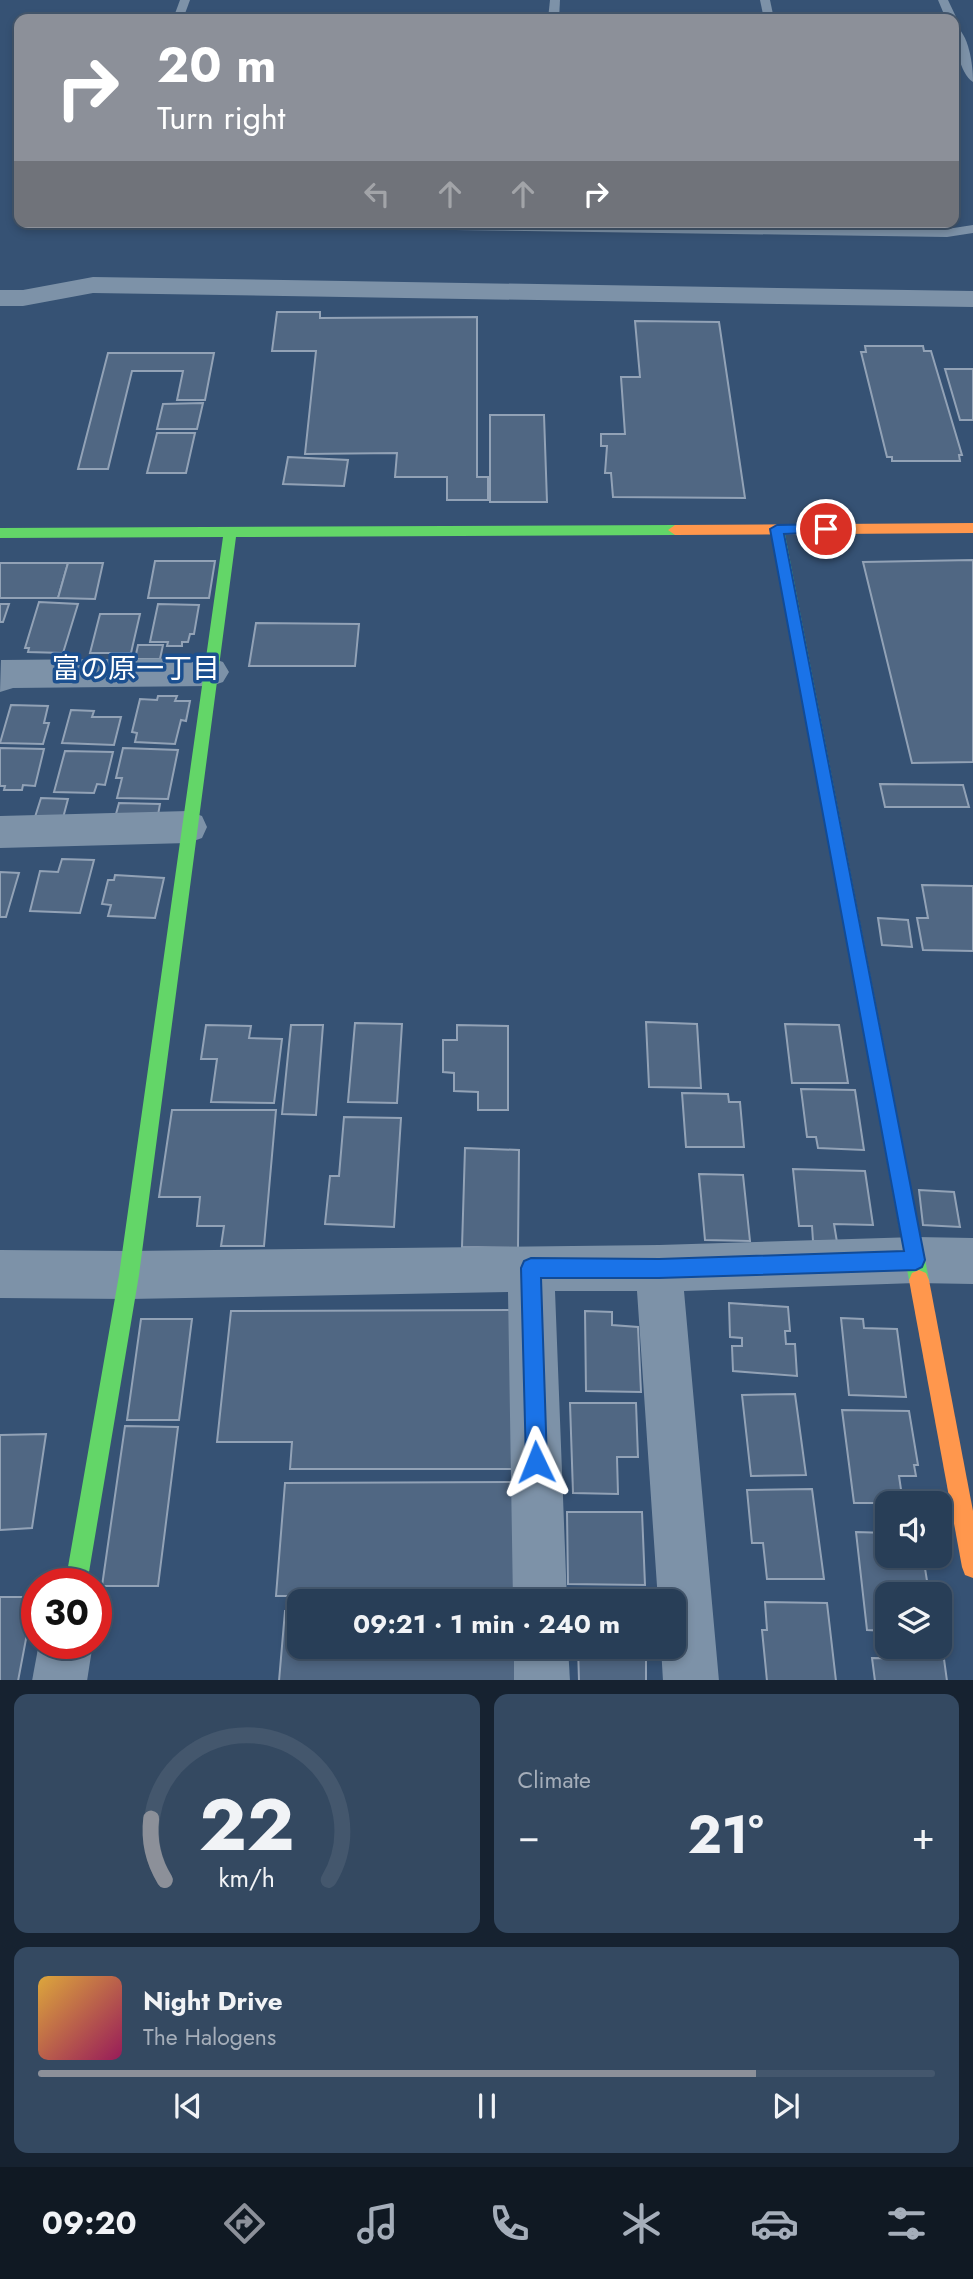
<!DOCTYPE html>
<meta charset="utf-8">
<style>
body{margin:0;font-family:Jost,"Noto Sans JP",sans-serif;background:#344961;color:#f1f3f6;height:100vh;display:flex;flex-direction:column;font-size:26px;white-space:nowrap}
*{box-sizing:border-box;margin:0}
p{font-size:23px;color:#a5aeba}
.icon{flex:none;width:38px;height:38px;fill:none;stroke:currentColor;stroke-width:2;stroke-linecap:round;stroke-linejoin:round}
.map{position:relative;height:1680px;overflow:hidden}
.drawer{display:flex;flex-direction:column;gap:14px;padding:14px;background:#162230;flex:1}
.drawer>*{flex:none}
.guide{position:absolute;left:14px;top:14px;width:945px;height:214px;border-radius:14px;box-shadow:0 4px 10px #0003,0 0 0 2px #44576d;background:#8c9099;color:#fff;overflow:hidden}
.fabs{position:absolute;left:875px;top:1491px;display:grid;gap:14px}
.fabs a{display:grid;place-items:center;width:77px;height:77px;border-radius:14px;background:#283e57;box-shadow:0 4px 10px #0003,0 0 0 2px #44576d;font-size:35px}
.speed{position:absolute;left:21px;top:1568px;display:flex;gap:14px;font-size:35px;font-weight:700;text-align:center}
.speed>*{display:grid;place-content:center;width:91px;height:91px;border-radius:50%;background:#283e57;box-shadow:0 4px 10px #0003,0 0 0 2px #44576d;line-height:1}
.speed .limit{border:10px solid #d22;background:#fff;color:#111}
.pin{position:absolute;display:grid;place-items:center;width:60px;height:60px;color:#fff;margin:-30px;border:4px solid #fff;border-radius:50%;box-shadow:0 2px 7px #0007}
.me{position:absolute;width:77px;margin:-38px;rotate:358deg;stroke-linejoin:round;filter:drop-shadow(0 0 5px #0008)}
.turn{display:flex;align-items:center;gap:24px;height:147px;padding:0 28px;font-size:32px}
.turn .icon{width:91px;height:91px;stroke-width:2.5}
.turn b{display:block;font-size:49px;line-height:60px}
.lanes{display:flex;align-items:center;height:66px;padding:0 28px;background:#0003;justify-content:center;gap:35px;direction:ltr}
.lanes .off{opacity:.35}
.big{font-size:52px;font-weight:700;line-height:1.1}
.drawer .tile{flex:1;display:flex;flex-direction:column;justify-content:center;gap:10px;min-width:0;padding:0 24px;border-radius:14px;background:#344961}
.drawer .dial{align-items:center;gap:0}
.dial svg{height:182px;overflow:visible;fill:none;stroke:#44576d;stroke-width:7;stroke-linecap:round;text-anchor:middle}
.dial text{fill:#f1f3f6;stroke:none}
.song{display:flex;align-items:center;gap:21px}
.cover{width:84px;height:84px;border-radius:10px;background:linear-gradient(135deg,hsl(40 70% 55%),hsl(330 70% 35%))}
.played{height:7px;border-radius:4px;background:linear-gradient(90deg,#8c9099 80%,#44576d 80%)}
.keys{display:flex;justify-content:space-around;direction:ltr}
.heat{display:flex;justify-content:space-between;align-items:center;font-size:38px;direction:ltr}
.drawer .tiles{flex:1;display:grid;gap:14px;grid-template-columns:1fr 1fr}
.tile:last-child{grid-column:span 2}
.trip{position:absolute;left:287px;top:1589px;width:399px;height:70px;border-radius:14px;background:#283e57;box-shadow:0 4px 10px #0003,0 0 0 2px #44576d;font-weight:700;line-height:70px;text-align:center}
.tab-bar{display:flex;height:112px;justify-content:space-around;align-items:center;background:#101923;color:#a5aeba}
.tab-bar .icon{width:49px;height:49px}
.tab-bar .selected{color:#8c9099}
.tab-bar b{font-size:32px;color:#f1f3f6}
.map>svg:first-child{display:block}
.building{fill:#506783;stroke:#92a2b6;stroke-width:2}
.lines{fill:none;stroke-linecap:round;stroke-linejoin:round}
.lane{fill:#7d92a8;fill-rule:evenodd}
.street{fill:#7d92a8;fill-rule:evenodd}
.fast{fill:#63d668;fill-rule:evenodd}
.slow{fill:#ff974d;fill-rule:evenodd}
.route{fill:#1a73e8;stroke:#114b97;stroke-width:2}
.labels{text-anchor:middle;stroke-width:7;stroke-linejoin:round;paint-order:stroke}
.neighbourhood-label{font-size:28px;fill:#fff;stroke:#1b4f8f}
</style>
<div class="map">
<svg width="973" height="1681" viewBox="0 0 973 1681">
<rect width="100%" height="100%" fill="#365274"/>
<g class="building">
<path d="M277,312h43v6l157,-1v160h11v23h-41v-23h-52l2,-24 -92,1 11,-103h-44z"/>
<path d="M635,321l84,1 26,176 -132,-1 -2,-24h-6l2,-27h-6v-12h24l-4,-57h19z"/>
<path d="M865,346h58l1,5h7l31,104h-3l1,6h-68v-4h-5l-26,-105h5z"/>
<path d="M108,353h106l-9,47h-28l6,-29h-51l-24,98h-30z"/>
<path d="M945,369h28v51h-13z"/>
<path d="M203,403l-6,26h-40l6,-25z"/>
<path d="M490,415h54l3,87h-57z"/>
<path d="M157,433h38l-9,40h-39z"/>
<path d="M288,457l60,3 -4,26 -61,-2z"/>
<path d="M973,560v202l-61,1 -49,-201z"/>
<path d="M155,561h60l-6,37h-61z"/>
<path d="M0,563h68l-10,35h-58z"/>
<path d="M68,563h35l-8,36 -37,-1z"/>
<path d="M39,602l39,2 -15,49 -35,-1 1,-4h-4z"/>
<path d="M0,604h9l-6,18h-3z"/>
<path d="M158,604l41,1 -5,29h-4l-2,8h-6v4h-15l1,-4h-18z"/>
<path d="M100,614h40l-9,39h-41z"/>
<path d="M256,623l103,1 -4,42h-106z"/>
<path d="M138,645h25l-3,14h-25z"/>
<path d="M158,696h19l-2,5h15l-4,20 -5,-1 -6,24 -40,-2 2,-9 -5,-1 8,-33 17,1z"/>
<path d="M11,705l37,1 -4,17h5l-6,21 -43,-1z"/>
<path d="M71,710l23,1 -2,6h29l-7,28 -52,-2z"/>
<path d="M0,748l44,1 -9,37 -12,-1 -1,5h-18l1,-4h-5z"/>
<path d="M123,748l55,2 -10,49 -51,-1 5,-20h-6z"/>
<path d="M65,751l48,1 -8,33 -8,-1 -3,9 -40,-1z"/>
<path d="M880,784l83,1 6,22h-84z"/>
<path d="M41,798l27,1 -5,19 -28,-1z"/>
<path d="M119,803l41,1 -2,11 -42,-1z"/>
<path d="M62,859l32,1 -14,53 -50,-2 10,-40 18,1z"/>
<path d="M0,872l19,1 -13,44h-6z"/>
<path d="M115,875l49,3 -9,40 -47,-2 3,-11 -9,-1 6,-24h6z"/>
<path d="M922,885l51,1v65l-50,-1 -6,-32h11z"/>
<path d="M878,918l30,2 4,27 -30,-2z"/>
<path d="M646,1022l51,2 4,64 -52,-1z"/>
<path d="M355,1023l47,1 -5,79 -49,-1z"/>
<path d="M785,1024l54,1 9,58h-56z"/>
<path d="M206,1025l45,1 -2,12 33,1 -8,64 -63,-1 6,-43h-16z"/>
<path d="M291,1025h32l-7,90 -34,-1z"/>
<path d="M457,1025l51,1v84h-30v-18l-24,-1v-18l-11,-1v-32h14z"/>
<path d="M801,1089l54,1 9,60 -46,-2 -2,-11h-9z"/>
<path d="M682,1093l46,1 1,8h11l4,45h-58z"/>
<path d="M172,1110h104l-12,136h-43l3,-20h-27l3,-29h-41z"/>
<path d="M344,1117l57,1 -7,109 -69,-3 5,-48h9z"/>
<path d="M465,1148l54,2 -1,98 -56,-1z"/>
<path d="M793,1169l72,2 8,54 -39,-1 3,18 -24,-1 -1,-15h-13z"/>
<path d="M699,1174l44,1 7,66 -45,-1z"/>
<path d="M919,1190l35,2 6,35 -37,-2z"/>
<path d="M729,1303l59,4 2,24h-5l1,13h9l2,32 -64,-5 -1,-25h10v-8l-12,-1z"/>
<path d="M520,1310l2,159h-232l2,-27h-75l14,-131z"/>
<path d="M585,1311l27,1v13l26,2 3,65 -55,-1z"/>
<path d="M841,1318l22,1 1,9 33,1 9,68 -57,-2z"/>
<path d="M141,1319h51l-13,101h-52z"/>
<path d="M795,1394l11,81 -55,1 -9,-81z"/>
<path d="M570,1403h66l2,54h-21l1,37 -45,-1z"/>
<path d="M842,1410l67,1 9,54h-4l2,11h-17l4,27h-49z"/>
<path d="M125,1426l53,1 -20,159h-56z"/>
<path d="M46,1434l-14,94 -32,2v-95z"/>
<path d="M522,1482l1,114h-247l9,-113z"/>
<path d="M812,1489l12,90h-57l-4,-36h-11l-5,-53z"/>
<path d="M567,1512h75l3,73 -77,-1z"/>
<path d="M856,1532l31,1v23h36l6,37 -42,1v37l-20,-1z"/>
<path d="M0,1597h34l-16,84h-18z"/>
<path d="M765,1602l62,1 9,78h-69l-5,-51h5z"/>
<path d="M285,1611h14v36h222l1,34h-243z"/>
<path d="M578,1647h48l1,10 19,1v23h-67z"/>
<path d="M872,1658l72,1 3,22h-72z"/>
</g>
<g class="lines">
<g class="lane">
<path d="M180,0h10l-7,19h-10z"/>
<path d="M550,0h10l-1,19h-11z"/>
<path d="M760,0h10l4,19h-10z"/>
<path d="M938,0h10l9,19 -2,2 -9,-2z"/>
<path d="M954,25c15,8 19,40 19,57 -13,-7 -20,-43 -19,-57z"/>
<path d="M166,222h302l479,7 26,-4v8l-26,4 -775,-11z"/>
</g>
<g class="street">
<path d="M93,277l880,14v16l-880,-14 -70,13h-23v-16h23z"/>
<path d="M211,658l12,4 6,10 -6,10 -12,4 -198,2 -13,4 1,-32z"/>
<path d="M188,811l14,5 5,11 -5,11 -14,5 -188,5v-32z"/>
<path d="M916,1237l57,1v46l-57,-1 -232,8 35,390h-56l-2,-34h13v-46h-16l-21,-310h-82l12,310h-54l-5,-309 -379,7 -129,-1v-48l129,1 530,-6z"/>
<path d="M39,1643h54l-6,38h-55z"/>
<path d="M514,1647h54l2,34h-56z"/>
</g>
<g class="fast">
<path d="M777,524l7,5 145,751 -3,7 -7,3 -7,-3 -3,-7 -139,-751z"/>
<path d="M675,525l7,5 -7,5 -439,2 -97,738 -52,309h-22l54,-309 104,-738 -223,1v-10z"/>
</g>
<g class="slow">
<path d="M973,523v10l-298,2 -7,-5 7,-5z"/>
<path d="M919,1270l7,3 3,7 44,231v67l-8,-3 -3,-8 -53,-287 3,-7z"/>
</g>
</g>
<path class="route" d="M826,524l4,2v6l-46,2 141,726 -3,7 -6,3 -257,8h-118l6,184 -3,8 -8,3 -7,-3 -3,-8 -5,-194 3,-7 7,-3 128,1 245,-8 -134,-722 7,-4z"/>
<g class="labels">
<g class="neighbourhood-label">
<text x="136" y="678">富の原一丁目</text>
</g>
</g>
</svg>
<div class="fabs">
<a><svg class="icon" aria-label="sound" viewBox="0 0 24 24"><path d="M4 9h4l5-4v14l-5-4H4zM17 9q2 3 0 6"/></svg></a>
<a><svg class="icon" aria-label="layers" viewBox="0 0 24 24"><path d="M12 4l9 5-9 5-9-5zM3 14l9 5 9-5"/></svg></a>
</div>
<div class="speed"><div class="limit">30</div></div>
<div class="pin" style="left:826px;top:529px;background:#d93025"><svg class="icon" aria-label="arrive" viewBox="0 0 24 24"><path d="M6 21V4h12l-3 4 3 4H6"/></svg></div>
<svg class="me" style="left:536px;top:1462px" viewBox="-20 -20 40 40"><path d="M0-17L14 15 0 8-14 15z" fill="#1a73e8" stroke="#fff" stroke-width="4"/></svg>
<div class="trip">09:21 · 1 min · 240 m</div>
<div class="guide">
<div class="turn"><svg class="icon" aria-label="right" viewBox="0 0 24 24"><path d="M7 20v-9h11M14 6l5 5-5 5"/></svg><div><b>20 m</b>Turn right</div></div>
<div class="lanes"><svg class="icon off" aria-label="left" viewBox="0 0 24 24"><path d="M17 20v-9H6M10 6l-5 5 5 5"/></svg><svg class="icon off" aria-label="ahead" viewBox="0 0 24 24"><path d="M12 20V5M6 11l6-6 6 6"/></svg><svg class="icon off" aria-label="ahead" viewBox="0 0 24 24"><path d="M12 20V5M6 11l6-6 6 6"/></svg><svg class="icon" aria-label="right" viewBox="0 0 24 24"><path d="M7 20v-9h11M14 6l5 5-5 5"/></svg></div>
</div>
</div>
<section class="drawer">
<div class="tiles">
<div class="tile dial"><svg viewBox="0 0 100 80">
<path d="M14 69A42 42 0 1 1 86 69"/>
<path d="M14 69A42 42 0 0 1 8 42" stroke="#8c9099"/>
<text x="50" y="56" font-size="32" font-weight="700">22</text>
<text x="50" y="72" font-size="11">km/h</text>
</svg></div>
<div class="tile"><p>Climate</p>
<div class="heat"><a>−</a><b class="big">21°</b><a>+</a></div>
</div>
<div class="tile">
<div class="song"><i class="cover"></i><div><b>Night Drive</b><p>The Halogens</p></div></div>
<div class="played"></div>
<div class="keys"><svg class="icon" aria-label="previous" viewBox="0 0 24 24"><path d="M18 5L8 12l10 7zM5 5v14"/></svg><svg class="icon" aria-label="pause" viewBox="0 0 24 24"><path d="M8 5v14M16 5v14"/></svg><svg class="icon" aria-label="next" viewBox="0 0 24 24"><path d="M6 5l10 7-10 7zM19 5v14"/></svg></div>
</div>
</div>
</section>
<nav class="tab-bar">
<b>09:20</b>
<svg class="icon selected" aria-label="directions" viewBox="0 0 24 24"><path d="M12 3l9 9-9 9-9-9zM9 14v-3h6M13 9l2 2-2 2"/></svg>
<svg class="icon" aria-label="music" viewBox="0 0 24 24"><path d="M9 18V5l10-2v13"/><circle cx="6" cy="18" r="3"/><circle cx="16" cy="16" r="3"/></svg>
<svg class="icon" aria-label="phone" viewBox="0 0 24 24"><path d="M5 4h4l2 5-3 2q2 4 5 5l2-3 5 2v4C11 20 4 13 5 4z"/></svg>
<svg class="icon" aria-label="climate" viewBox="0 0 24 24"><path d="M12 3v18M4 7l16 10M4 17L20 7"/></svg>
<svg class="icon" aria-label="car" viewBox="0 0 24 24"><path d="M5 17H2v-5l4-1 3-4h7l3 4 3 1v5h-3M9 17h6M6 11h13"/><circle cx="7" cy="17" r="2"/><circle cx="17" cy="17" r="2"/></svg>
<svg class="icon" aria-label="filters" viewBox="0 0 24 24"><path d="M4 7h16M4 17h16"/><circle cx="9" cy="7" r="2"/><circle cx="15" cy="17" r="2"/></svg>
</nav>
